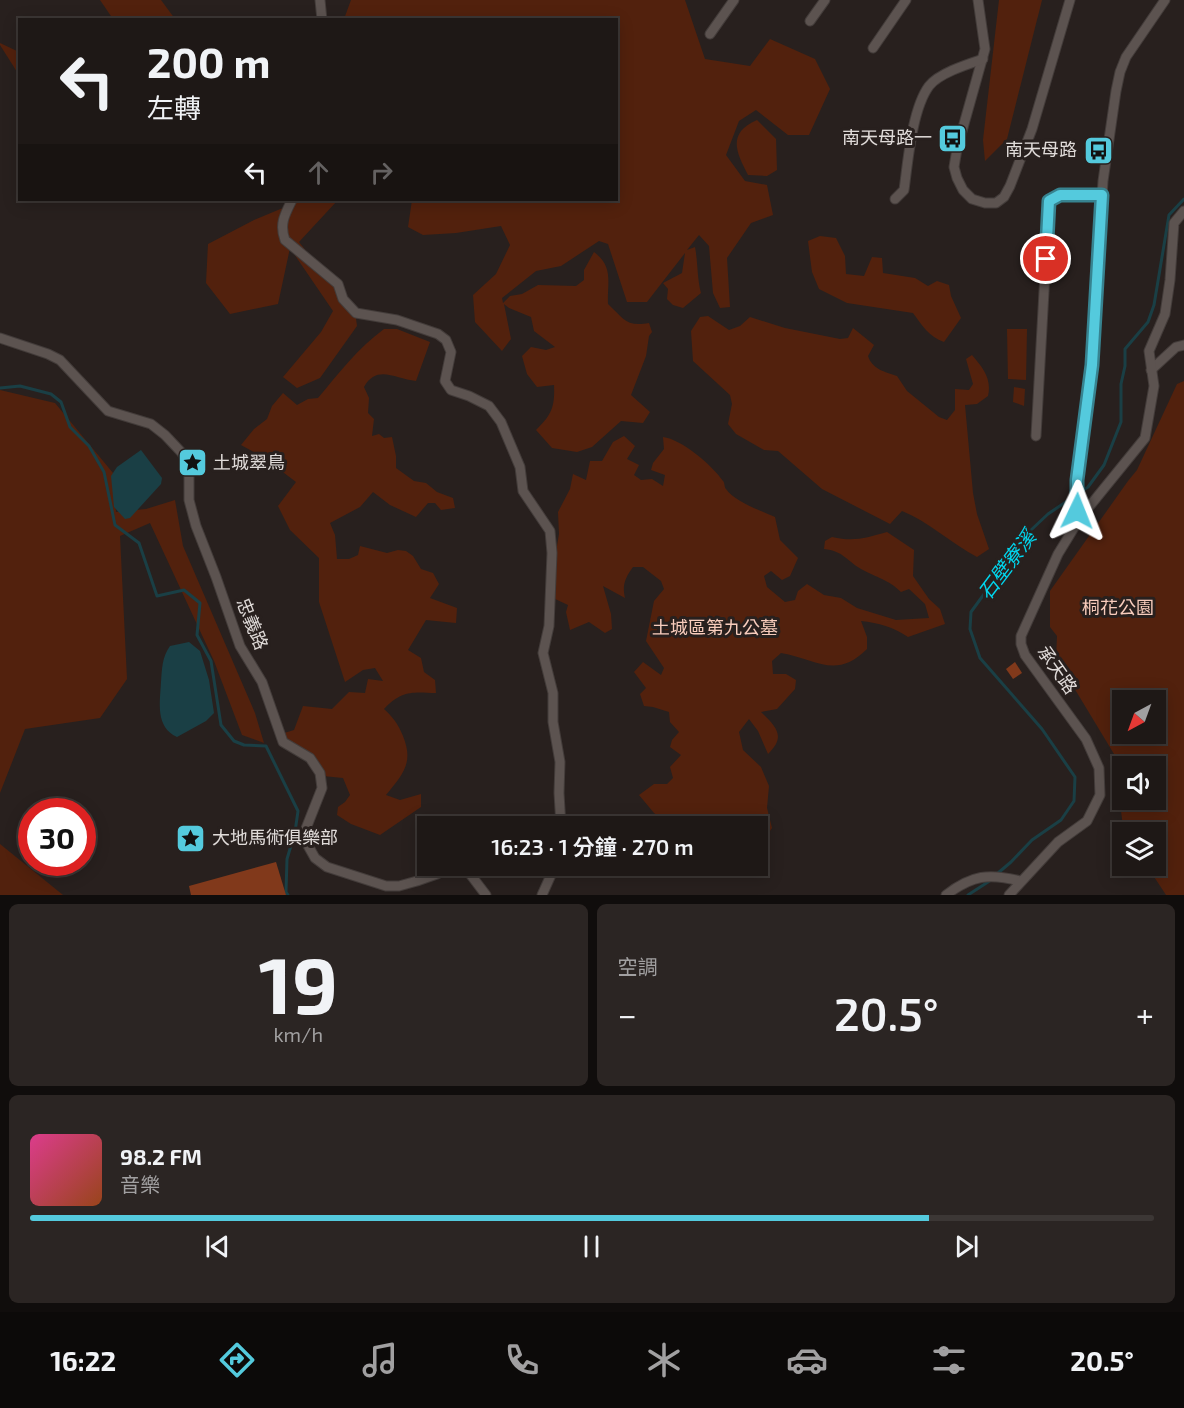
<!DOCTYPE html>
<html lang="zh-TW">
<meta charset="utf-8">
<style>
body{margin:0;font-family:"Exo 2","Noto Sans TC",sans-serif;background:#2b2523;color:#f1f3f6;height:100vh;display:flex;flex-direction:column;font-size:22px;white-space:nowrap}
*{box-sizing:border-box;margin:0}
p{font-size:20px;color:#a1a0a1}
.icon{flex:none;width:33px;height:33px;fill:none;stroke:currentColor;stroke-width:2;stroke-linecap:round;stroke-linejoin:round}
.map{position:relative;height:895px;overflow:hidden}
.details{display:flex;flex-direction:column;gap:9px;padding:9px;background:#100d0c;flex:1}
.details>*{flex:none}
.hud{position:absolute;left:18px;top:18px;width:600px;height:183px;border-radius:0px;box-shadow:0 3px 15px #0003,0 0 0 2px #3c3735;background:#1e1816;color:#f1f3f6;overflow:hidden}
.needle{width:39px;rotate:221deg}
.controls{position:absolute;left:1112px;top:690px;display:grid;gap:12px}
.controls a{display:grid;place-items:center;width:54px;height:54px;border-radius:0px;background:#1e1816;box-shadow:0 3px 15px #0003,0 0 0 2px #3c3735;font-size:30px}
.speed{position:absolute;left:18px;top:798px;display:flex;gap:12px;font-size:30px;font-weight:700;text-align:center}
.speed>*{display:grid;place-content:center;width:78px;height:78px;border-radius:50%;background:#1e1816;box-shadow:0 3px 15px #0003,0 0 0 2px #3c3735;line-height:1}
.speed .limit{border:9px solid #d22;background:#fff;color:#111}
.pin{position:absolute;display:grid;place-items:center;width:51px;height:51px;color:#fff;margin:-26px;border:3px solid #fff;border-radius:50%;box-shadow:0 2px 6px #0007}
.me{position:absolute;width:66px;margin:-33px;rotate:2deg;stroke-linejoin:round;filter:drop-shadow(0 0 4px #0008)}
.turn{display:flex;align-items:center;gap:21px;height:126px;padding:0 30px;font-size:27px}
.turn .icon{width:78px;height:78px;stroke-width:2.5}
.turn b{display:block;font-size:42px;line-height:51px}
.lanes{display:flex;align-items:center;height:57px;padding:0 30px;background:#0003;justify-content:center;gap:30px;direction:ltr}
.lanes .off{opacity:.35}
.big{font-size:45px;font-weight:600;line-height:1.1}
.details .tile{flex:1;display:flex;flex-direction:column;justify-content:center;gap:9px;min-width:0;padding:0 21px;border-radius:9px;background:#2b2523}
.details .dial{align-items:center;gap:0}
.dial b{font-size:78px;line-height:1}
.song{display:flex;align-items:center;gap:18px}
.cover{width:72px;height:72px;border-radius:9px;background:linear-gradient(135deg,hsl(330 70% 55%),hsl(20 70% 35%))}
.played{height:6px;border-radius:3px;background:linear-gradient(90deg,#54cadd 80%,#3c3735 80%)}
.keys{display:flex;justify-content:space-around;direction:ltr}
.heat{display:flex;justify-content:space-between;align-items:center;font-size:33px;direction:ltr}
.details .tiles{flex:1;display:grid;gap:9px;grid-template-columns:1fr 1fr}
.tile:last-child{grid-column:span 2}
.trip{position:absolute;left:417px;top:816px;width:351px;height:60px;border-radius:0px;background:#1e1816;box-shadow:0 3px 15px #0003,0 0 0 2px #3c3735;font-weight:600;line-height:60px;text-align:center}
.menu{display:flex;height:96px;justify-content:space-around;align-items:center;background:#0c0a09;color:#a1a0a1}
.menu .icon{width:42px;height:42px}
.menu .selected{color:#54cadd}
.menu b{font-size:27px;color:#f1f3f6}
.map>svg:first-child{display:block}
.green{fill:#52210d;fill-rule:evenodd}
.water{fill:#1a3f45}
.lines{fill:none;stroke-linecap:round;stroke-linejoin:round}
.stream{stroke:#1a3f45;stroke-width:3}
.building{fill:#81391b}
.minor-casing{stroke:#433c3a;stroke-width:11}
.minor{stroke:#5c5350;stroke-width:9}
.route-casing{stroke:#378390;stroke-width:15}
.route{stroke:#54cadd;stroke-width:10}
.labels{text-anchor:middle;stroke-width:6;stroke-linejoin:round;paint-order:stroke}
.poi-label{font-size:18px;fill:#e0dbd9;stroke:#28201e;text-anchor:end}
.park-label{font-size:18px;fill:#f8ccbc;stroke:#28201e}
.street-label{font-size:18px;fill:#e0dbd9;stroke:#28201e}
.water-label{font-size:20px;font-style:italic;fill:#01d5ed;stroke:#28201e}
</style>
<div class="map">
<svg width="1184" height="895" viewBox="0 0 1184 895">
<rect width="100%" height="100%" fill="#28201e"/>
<g class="green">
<path d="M100,0h61l14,19h-62z"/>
<path d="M351,0h334l20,59 45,7 20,-27 45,20 15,30 -21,46h-21l-32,-25 -17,11 -13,34 19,26 22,4 6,30 -22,8 -24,35 3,49 -10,1 -7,-15 -4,-47 -10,-11 -12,15 8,-3c3,16 2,31 6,46l-18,15 -10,-3 -6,-6 1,-10 -5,-6 19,-10 3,-20 -38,49h-20l-19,-58 -9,-3 -38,25 -25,5 -34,27 1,5 7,-7 12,-2 16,-9 38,1 8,-6v-10l10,-18c20,15 13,30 14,52 16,15 18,23 41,19l3,9 -3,4 -3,20 -15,39 19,17 -7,11 -22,-2 -29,26 -15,5 -25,-4 -16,-18c16,-15 19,-24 18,-45l-17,2 -10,-13 -5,-18 9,-9 15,3 9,-3 -21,-16 -3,-14 -22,-9 -5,-4 7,35 -9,12 -27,-29 -2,-27 23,-21 14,-29 -9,-19 -45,7 -33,2 -15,-8 4,-27h204v-180l-272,-1z"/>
<path d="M999,0h43l-35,139 -22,22 -2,-21z"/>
<path d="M0,43l19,9v23l-19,-30z"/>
<path d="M757,120l19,19 1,31 -10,6 -19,-1c-12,-23 -21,-42 9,-55z"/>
<path d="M302,200h44l-9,1 -38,41 24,30 31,32 3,22 -37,52 -23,10 -14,-11 38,-45 12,-21 -43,-63 -12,56 -48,10 -24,-31 2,-39 46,-24z"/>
<path d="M820,236l16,2 9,18 1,18 18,2 8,-19 10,1 1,15 32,5 13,8 9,-5 12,4 2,11 10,22 -17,24c-15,-5 -22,-17 -31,-29l-66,-10 -28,-14 -7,-17 -4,-31z"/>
<path d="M708,316l21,14 11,-4 10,-9 35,11 55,11 8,-1 5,-10 21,17 -6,11c4,13 17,16 29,20l10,15 32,26 8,3 8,-10v-21l14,1 4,-6 -7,-25 6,-4c11,13 20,24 16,41l-11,8 -12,1 8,88 4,21 12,35 -12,8c-26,-14 -48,-35 -75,-46l-12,13 -68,-35 -44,-38 -14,-1 -28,-16 -8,-10 4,-20 -2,-9 -37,-34 -2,-30 9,-14z"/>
<path d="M384,329h13l33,13 -14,39c-21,-2 -39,-17 -52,6l5,11 -1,15 6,6 -2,17 7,-2 5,4 8,-1 4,19v12l18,13 12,2 11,9 16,6 2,10 -14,2 -6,-7h-7l-12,14 -26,-12 -17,-13 -13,15 -30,16 5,12 2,24h12l9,-4 2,-9 27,7 11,-3 8,1 7,5 8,13 12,4 6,11 -9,14 27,10 -1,15 -30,-3 -18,30 13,8 3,14 11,8 1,13c-24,-1 -34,-3 -52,16 9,8 14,15 19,27 11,27 0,38 -17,59l14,5 21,-6v13l-41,28 -29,-11 -14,-9 1,-8 7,-5 5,-7 -7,-17 -20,-2 -42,-42 13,-4 9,-24 29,3 17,-17 16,1 3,-14 15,2 -8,-13 -12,2 -18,12 -26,-80v-44l-29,-28 -12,-24 18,-24 -33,-25 -22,-12 13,-16 13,-10 5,-13 11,-13 14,12 11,-6 10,-1c21,-25 40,-50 66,-69z"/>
<path d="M1007,329h20l-1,51 -18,-1z"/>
<path d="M1184,381v514h-18l-19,-29h8v-34h-29l-3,-5 -9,-73 -58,-96 1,-22 -7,-9v-36l78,-110 9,-11 40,-86zM1155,700v34h-33v-34zM1122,766h33v34h-33z"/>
<path d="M1014,387l11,2 -1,17 -11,-4z"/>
<path d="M0,390l55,13 58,70 3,39 30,-3 29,-9 8,46 72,167 9,30 -22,-8 -28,-74 -64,-138 -30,13 7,143 -27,39 -75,11 -25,64z"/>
<path d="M624,436l11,10 -8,13 12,6 -5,10 7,5 11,-1 11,7 2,-11 -14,-5 2,-7 11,-14 -1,-12c18,2 49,28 60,44 2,2 1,6 3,8 9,13 36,22 49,28l5,23 18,18 -8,18 -8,4 -11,-9 -7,5 3,11 18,15 10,-2 3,-9 9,-7 17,11 17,3 16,10 39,12 33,-2 -4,-14 -16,-15 -8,3c-13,-13 -24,-14 -40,-23 -15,-9 -18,-18 -37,-20l1,-8 7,-4c22,5 34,1 55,-5l27,18 -1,26 16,23 11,10 5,15 -37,13c-15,-10 -29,-14 -47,-16l6,16v12c-31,31 -51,10 -86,4l-9,8 1,13h13l10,6 -1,9 -18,20 -16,3c16,15 25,25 7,42l-10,-23 -9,-12 -10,13 4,18 18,17 8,19 -2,22 5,20 -14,20v-22h-86l-18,-13 -15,-18 15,-11h13l6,-6 -3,-11 11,-12 -11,-8 2,-7 7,-8 -9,-10 -1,-10 -16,-5 -9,-1 -4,-12 6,-6 -12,-16 9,-10 18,13 3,-7 -18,-27 8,-40 10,-12 -3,-8 -18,-14h-10c-8,11 -11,18 -8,31l-22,-12 8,28 1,15 -7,4 -16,-11 -19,8 -4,-18 2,-7 -15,-7 2,-40 4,-24 -1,-22 12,-23 3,-15 13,6 4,-19h12l11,-19z"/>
<path d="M0,844l63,51h-63z"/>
</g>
<g class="water">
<path d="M141,450l21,28 -1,6 -31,34 -5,1 -11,-12 -3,-31 6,-9z"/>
<path d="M189,642l11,9 9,29 5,33 -8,8 -29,16c-22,-10 -17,-35 -16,-55 1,-13 1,-25 9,-36z"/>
</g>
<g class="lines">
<g class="stream">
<path d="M0,388l20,-2 31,8 10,8 9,25 19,19 15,26 11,53 24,18 18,53 27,-6 16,13 -3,32 14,26 10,64 13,16 10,4 22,1 32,65 -3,21 -8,27 -1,33 2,3"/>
<path d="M998,873l13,-11 21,-22 29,-20 13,-19 1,-24 -33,-48 -62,-71 -10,-29 1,-17 59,-81 18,-17 40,-27 16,-22 17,-43v-38l4,-18v-17l23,-27 6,-17 15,-90 15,-16"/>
<path d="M968,895l23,-15"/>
</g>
</g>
<g class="building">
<path d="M1015,662l7,11 -9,6 -7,-10z"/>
<path d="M276,862l10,33h-95l-2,-9z"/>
</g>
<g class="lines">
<defs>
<g id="minor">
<path d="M320,0l2,20"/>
<path d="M978,0l7,49 -28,100 -3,18 3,11 6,12 9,9 13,4h11l8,-6 6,-11 22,-57 38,-129"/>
<path d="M810,21l15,-21"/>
<path d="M710,34l24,-34"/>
<path d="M873,48l33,-48"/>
<path d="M895,199l9,-9c4,-29 8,-81 25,-104 10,-13 39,-22 54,-27"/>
<path d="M292,200c-7,14 -13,24 -7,40l53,44 5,15 13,14 41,7 41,14 8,6 5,12 -6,29 6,9 18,6 20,10 12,16 19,45 3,24 27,40 2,22 -3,73 -6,27 10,40v29l7,40 -1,31 2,33"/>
<path d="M0,338l48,16 12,6 48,51 43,13 14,11 17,18 7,14v33l7,26 20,51 24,69 22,36 21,60 27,16 10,15 2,15 -17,43 1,11 9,16 12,9 59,19h13l18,-5 20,-7 13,-8"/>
<path d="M1151,370l25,-23 8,-2"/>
<path d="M1036,436l13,-235 11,-6h42"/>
<path d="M1080,518l-3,-7v-31l15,-115 11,-184 13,-90 4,-19 6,-15 39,-57"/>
<path d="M464,866l22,29"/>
<path d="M542,895l13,-29"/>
<path d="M946,895c26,-20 43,-22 74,-14"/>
<path d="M1009,895l49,-53 29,-21 13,-26 -1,-27 -13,-29 -61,-84 -4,-11v-8l37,-82 22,-36 65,-80 9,-52 -5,-35 16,-37 5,-34 4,-57 10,-12"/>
</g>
</defs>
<use href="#minor" class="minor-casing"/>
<use href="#minor" class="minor"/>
</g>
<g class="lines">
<defs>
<path id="route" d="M1046,259l3,-58 11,-6h42l-10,170 -15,115v31"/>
</defs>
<use href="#route" class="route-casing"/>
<use href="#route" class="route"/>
</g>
<defs>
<symbol id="bus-square" viewBox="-11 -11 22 22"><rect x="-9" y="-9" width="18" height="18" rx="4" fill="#54cadd" stroke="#28201e"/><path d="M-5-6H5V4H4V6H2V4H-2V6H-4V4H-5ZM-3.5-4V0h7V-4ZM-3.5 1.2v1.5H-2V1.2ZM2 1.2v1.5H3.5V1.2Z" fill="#111"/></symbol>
<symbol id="sight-square" viewBox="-11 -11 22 22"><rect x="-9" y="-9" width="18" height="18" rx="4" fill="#54cadd" stroke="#28201e"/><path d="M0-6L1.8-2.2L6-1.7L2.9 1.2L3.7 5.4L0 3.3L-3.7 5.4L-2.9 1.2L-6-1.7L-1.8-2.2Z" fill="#111"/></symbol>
</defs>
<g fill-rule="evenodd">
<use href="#bus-square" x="936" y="122" width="33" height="33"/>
<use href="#bus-square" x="1082" y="134" width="33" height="33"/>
<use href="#sight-square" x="176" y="446" width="33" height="33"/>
<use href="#sight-square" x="174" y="822" width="33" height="33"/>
</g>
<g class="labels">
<g class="poi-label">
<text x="932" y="144">南天母路一</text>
<text x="1077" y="156">南天母路</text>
<text x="213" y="469" text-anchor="start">土城翠鳥</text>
<text x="212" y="844" text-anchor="start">大地馬術俱樂部</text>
</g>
<g class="park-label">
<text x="1118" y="614">桐花公園</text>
<text x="715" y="634">土城區第九公墓</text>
</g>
<g class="street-label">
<text transform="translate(252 624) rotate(68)" y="6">忠義路</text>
<text transform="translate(1057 670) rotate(55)" y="6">承天路</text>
</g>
<g class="water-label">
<text transform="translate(1007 565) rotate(-53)" y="7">石壁寮溪</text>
</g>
</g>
</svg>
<div class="controls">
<a><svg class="needle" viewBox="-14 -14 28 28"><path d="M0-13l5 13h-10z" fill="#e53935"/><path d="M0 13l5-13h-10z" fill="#a1a0a1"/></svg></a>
<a><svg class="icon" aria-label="sound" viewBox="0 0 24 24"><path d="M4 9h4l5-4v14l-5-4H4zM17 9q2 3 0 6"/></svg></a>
<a><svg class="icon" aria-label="layers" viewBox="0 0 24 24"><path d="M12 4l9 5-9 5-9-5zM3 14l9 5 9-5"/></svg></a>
</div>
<div class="speed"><div class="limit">30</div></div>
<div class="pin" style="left:1046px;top:259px;background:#d93025"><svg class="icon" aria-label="arrive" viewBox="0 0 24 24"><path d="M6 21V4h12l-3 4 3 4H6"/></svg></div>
<svg class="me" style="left:1077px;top:511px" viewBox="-20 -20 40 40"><path d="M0-17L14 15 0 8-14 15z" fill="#54cadd" stroke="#fff" stroke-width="4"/></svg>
<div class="trip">16:23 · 1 分鐘 · 270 m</div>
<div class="hud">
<div class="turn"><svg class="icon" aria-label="left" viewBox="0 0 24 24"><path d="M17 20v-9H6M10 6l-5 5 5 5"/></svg><div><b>200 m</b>左轉</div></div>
<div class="lanes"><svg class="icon" aria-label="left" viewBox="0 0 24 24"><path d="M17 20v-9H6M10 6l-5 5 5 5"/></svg><svg class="icon off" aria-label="ahead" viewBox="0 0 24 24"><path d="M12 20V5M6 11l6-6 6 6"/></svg><svg class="icon off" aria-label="right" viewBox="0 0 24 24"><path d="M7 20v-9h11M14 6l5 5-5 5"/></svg></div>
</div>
</div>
<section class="details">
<div class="tiles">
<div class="tile dial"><b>19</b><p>km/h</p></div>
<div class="tile"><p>空調</p>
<div class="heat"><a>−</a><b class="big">20.5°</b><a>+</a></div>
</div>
<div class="tile">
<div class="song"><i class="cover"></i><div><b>98.2 FM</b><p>音樂</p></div></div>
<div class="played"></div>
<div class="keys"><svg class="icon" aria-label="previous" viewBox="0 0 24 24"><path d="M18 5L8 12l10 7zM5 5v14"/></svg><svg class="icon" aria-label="pause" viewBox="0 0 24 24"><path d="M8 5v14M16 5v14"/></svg><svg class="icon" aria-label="next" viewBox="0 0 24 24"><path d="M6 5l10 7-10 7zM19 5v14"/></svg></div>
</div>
</div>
</section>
<nav class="menu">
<b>16:22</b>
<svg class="icon selected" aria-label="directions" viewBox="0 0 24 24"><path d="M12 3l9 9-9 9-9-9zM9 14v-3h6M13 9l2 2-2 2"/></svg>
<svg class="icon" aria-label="music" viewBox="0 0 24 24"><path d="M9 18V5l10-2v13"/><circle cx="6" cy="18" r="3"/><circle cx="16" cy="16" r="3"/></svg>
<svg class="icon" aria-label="phone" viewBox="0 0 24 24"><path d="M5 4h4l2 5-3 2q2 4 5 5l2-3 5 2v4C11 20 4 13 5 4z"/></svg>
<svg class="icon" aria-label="climate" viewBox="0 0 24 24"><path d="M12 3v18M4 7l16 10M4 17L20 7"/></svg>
<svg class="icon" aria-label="car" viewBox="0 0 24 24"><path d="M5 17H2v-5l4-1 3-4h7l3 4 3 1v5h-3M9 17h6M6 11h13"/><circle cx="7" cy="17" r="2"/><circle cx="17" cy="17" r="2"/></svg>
<svg class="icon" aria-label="filters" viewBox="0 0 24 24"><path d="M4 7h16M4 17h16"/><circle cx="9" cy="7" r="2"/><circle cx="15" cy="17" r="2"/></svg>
<b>20.5°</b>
</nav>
